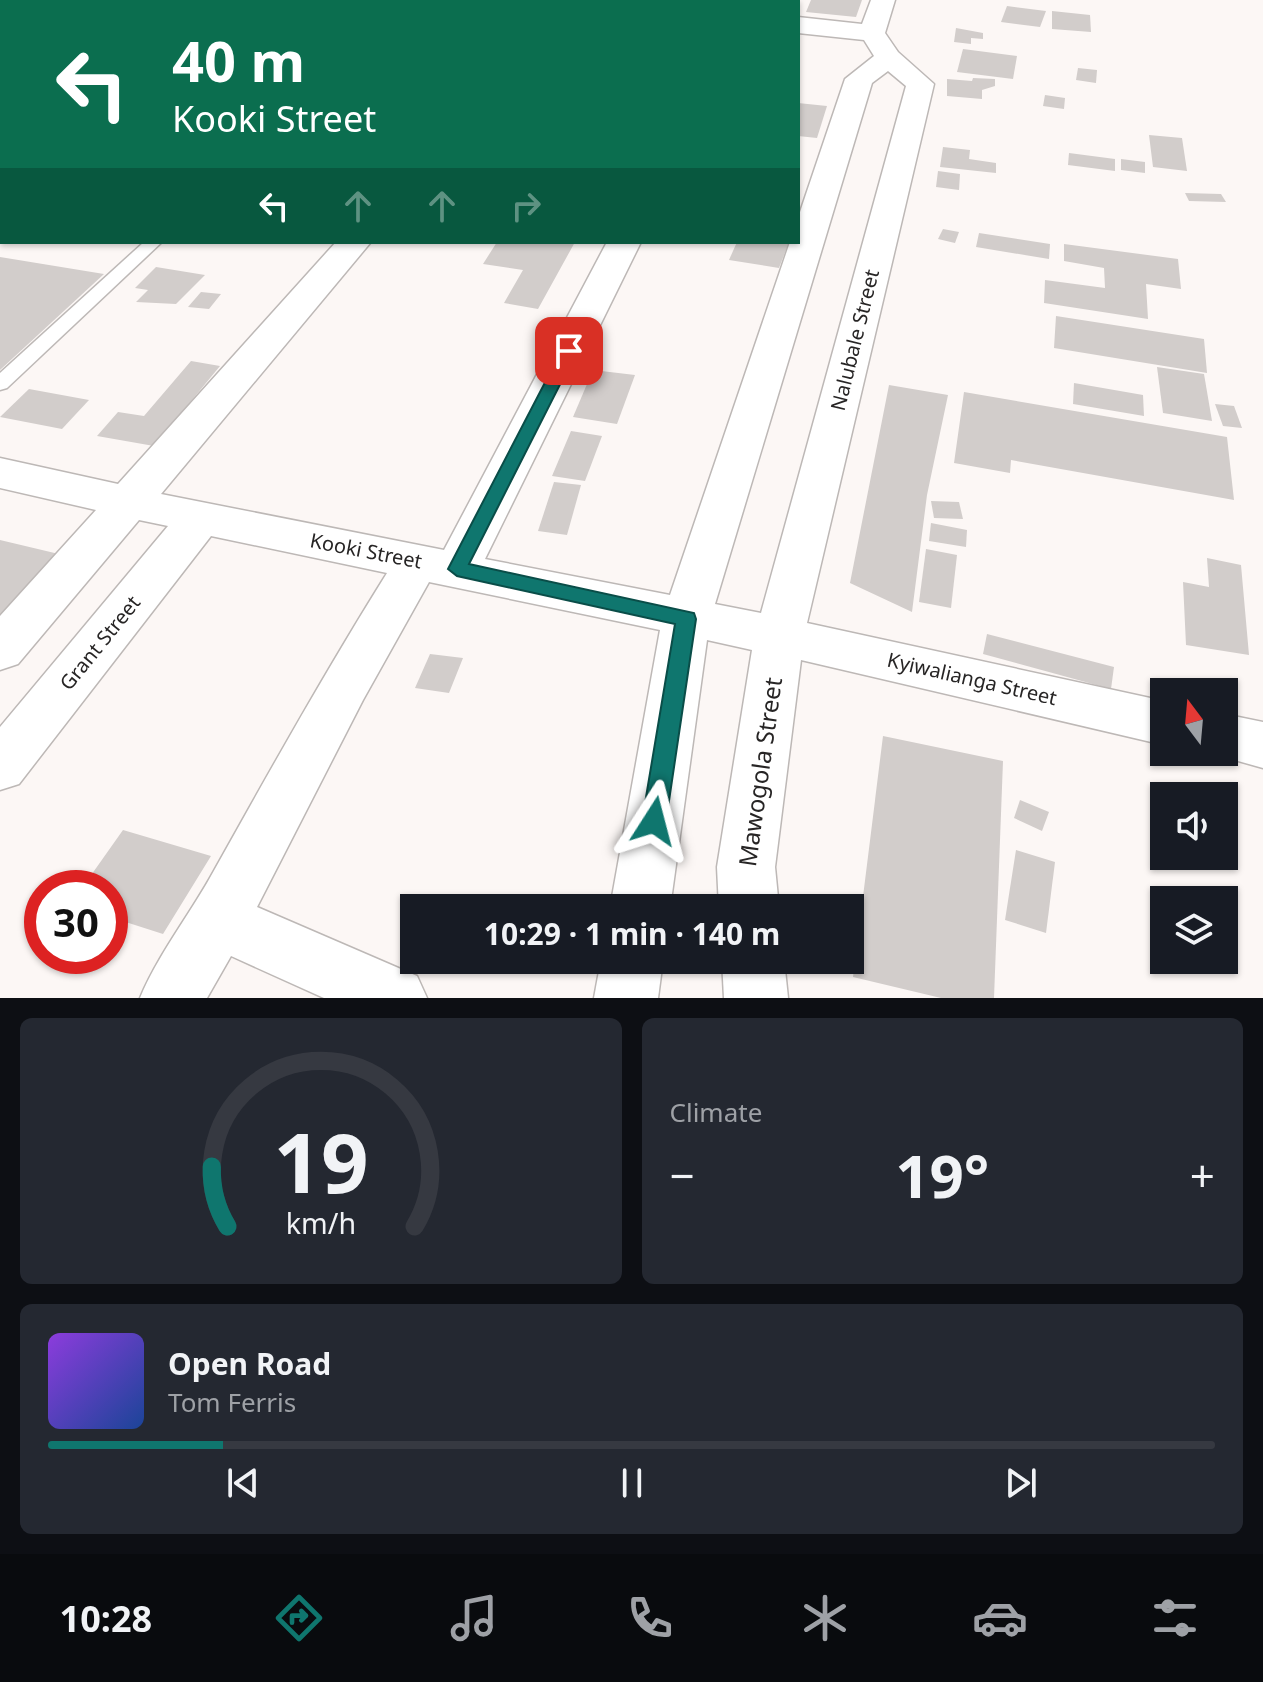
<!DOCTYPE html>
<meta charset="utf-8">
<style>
body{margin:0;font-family:"Noto Sans",sans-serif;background:#242831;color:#f1f3f6;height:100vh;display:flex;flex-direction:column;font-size:30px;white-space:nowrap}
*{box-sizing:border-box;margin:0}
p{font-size:26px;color:#9ea1a6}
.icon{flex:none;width:44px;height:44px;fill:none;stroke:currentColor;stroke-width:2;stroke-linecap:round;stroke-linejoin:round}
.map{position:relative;height:998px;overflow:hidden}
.drawer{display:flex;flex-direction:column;gap:20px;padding:20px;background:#0d0f14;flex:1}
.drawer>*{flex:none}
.top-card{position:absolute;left:0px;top:0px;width:800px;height:244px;box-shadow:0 2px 6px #0004;background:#0b6e4f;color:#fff;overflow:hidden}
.needle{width:52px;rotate:344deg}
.tools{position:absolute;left:1150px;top:678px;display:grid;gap:16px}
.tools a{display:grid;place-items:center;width:88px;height:88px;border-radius:0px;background:#171b24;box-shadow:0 2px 6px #0004;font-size:40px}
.speed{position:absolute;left:24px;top:870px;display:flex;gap:16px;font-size:40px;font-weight:700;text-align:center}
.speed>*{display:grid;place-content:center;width:104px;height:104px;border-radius:50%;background:#171b24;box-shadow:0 2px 6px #0004;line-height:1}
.speed .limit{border:12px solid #d22;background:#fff;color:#111}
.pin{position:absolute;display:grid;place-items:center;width:68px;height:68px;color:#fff;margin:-34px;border-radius:16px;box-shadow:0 4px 12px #0006}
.me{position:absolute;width:88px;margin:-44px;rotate:9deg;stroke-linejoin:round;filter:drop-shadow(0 0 6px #0008)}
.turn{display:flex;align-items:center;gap:28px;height:168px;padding:0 40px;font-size:36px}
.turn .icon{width:104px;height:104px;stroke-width:2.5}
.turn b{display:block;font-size:56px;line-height:68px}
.lanes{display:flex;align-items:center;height:76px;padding:0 40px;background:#0003;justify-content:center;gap:40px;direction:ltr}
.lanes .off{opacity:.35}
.big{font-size:60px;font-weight:700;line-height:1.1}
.drawer .card{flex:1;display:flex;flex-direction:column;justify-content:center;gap:12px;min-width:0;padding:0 28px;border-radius:12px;background:#242831}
.drawer .dial{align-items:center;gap:0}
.dial svg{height:208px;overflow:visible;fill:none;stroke:#363941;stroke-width:7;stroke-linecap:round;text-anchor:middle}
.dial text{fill:#f1f3f6;stroke:none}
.song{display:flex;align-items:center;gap:24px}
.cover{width:96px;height:96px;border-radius:12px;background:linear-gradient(135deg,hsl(270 70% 55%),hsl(220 70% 35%))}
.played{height:8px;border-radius:4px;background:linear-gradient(90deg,#0f766e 15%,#363941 15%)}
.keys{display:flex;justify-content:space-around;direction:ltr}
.heat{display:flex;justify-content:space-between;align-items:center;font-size:44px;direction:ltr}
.drawer .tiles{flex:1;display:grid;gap:20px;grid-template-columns:1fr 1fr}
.card:last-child{grid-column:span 2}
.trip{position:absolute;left:400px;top:894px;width:464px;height:80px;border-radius:0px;background:#171b24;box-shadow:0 2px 6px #0004;font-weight:700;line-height:80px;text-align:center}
.menu{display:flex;height:128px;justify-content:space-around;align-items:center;background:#090b0e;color:#9ea1a6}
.menu .icon{width:56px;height:56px}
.menu .selected{color:#0f766e}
.menu b{font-size:36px;color:#f1f3f6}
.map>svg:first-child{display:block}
.building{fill:#d2cdcb}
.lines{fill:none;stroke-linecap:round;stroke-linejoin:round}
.service-casing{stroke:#bdb8b6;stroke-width:3}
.minor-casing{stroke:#bdb8b6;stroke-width:3}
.primary-casing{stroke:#bdb8b6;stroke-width:3}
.service{fill:#fff;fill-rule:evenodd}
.minor{fill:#fff;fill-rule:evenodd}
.primary{fill:#fff;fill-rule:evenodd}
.route{fill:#0f766e;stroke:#0a4d48;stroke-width:2}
.labels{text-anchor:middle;stroke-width:6;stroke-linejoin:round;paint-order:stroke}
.street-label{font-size:20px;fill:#272525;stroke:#fff}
.near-street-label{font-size:24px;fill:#272525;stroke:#fff}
</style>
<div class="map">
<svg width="1263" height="998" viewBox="0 0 1263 998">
<rect width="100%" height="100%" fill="#fcf7f5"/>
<g class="building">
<path d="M811,0h51l-6,17 -50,-5z"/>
<path d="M1007,6l39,5 -6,16 -39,-5z"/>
<path d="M1052,11l38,4 1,17 -39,-3z"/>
<path d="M956,28l27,5v6l-12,-1v6l-17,-2z"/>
<path d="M963,49l54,7 -4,23 -56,-7z"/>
<path d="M1078,68l19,2 -1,13 -20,-3z"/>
<path d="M973,78l22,1v7l-13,4v9l-35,-3v-17l25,2z"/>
<path d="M1045,95l20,3 -1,11 -21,-3z"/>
<path d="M798,103l29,3 -10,32 -19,-2z"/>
<path d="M1149,135l33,3 5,33 -34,-4z"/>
<path d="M943,147l27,3 -1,9 27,4v10l-56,-6z"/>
<path d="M1069,153l46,6v12l-47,-6z"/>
<path d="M1121,159l24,3v11l-24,-3z"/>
<path d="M938,171l22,3 -1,16 -23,-3z"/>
<path d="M1185,193l36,1 5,8 -37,-1z"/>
<path d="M943,229l16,3 -4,11 -17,-4z"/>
<path d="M979,233l71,11 -1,15 -73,-12z"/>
<path d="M497,242h78l-37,67 -34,-6 19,-33 -40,-6z"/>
<path d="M737,242h52l-10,26 -50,-8z"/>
<path d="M1064,244l114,15 3,30 -35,-5 2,35 -104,-16 1,-23 60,8 -1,-20 -40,-7z"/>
<path d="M0,257l104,17 -104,96z"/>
<path d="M156,267l49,8 -29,29 -40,-2 12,-12 -13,-2z"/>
<path d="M201,292l20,2 -12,15 -21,-2z"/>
<path d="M1056,316l148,23 3,34 -153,-25z"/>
<path d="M191,361l29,5 -66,80 -57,-10 21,-24 26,4z"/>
<path d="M1157,367l47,7 8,47 -49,-8z"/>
<path d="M593,370l42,5 -18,49 -44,-7z"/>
<path d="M1074,383l69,12 1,21 -71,-12z"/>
<path d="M889,385l59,10 -21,100 -15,117 -62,-29z"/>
<path d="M29,389l60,11 -27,29 -62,-12z"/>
<path d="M964,392l263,45 7,63 -223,-40 -1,13 -56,-10z"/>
<path d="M1215,404l19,2 8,22 -19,-2z"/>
<path d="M571,431l31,5 -17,45 -33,-5z"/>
<path d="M554,482l27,3 -14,50 -29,-4z"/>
<path d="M931,501l28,1 4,17 -29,-1z"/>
<path d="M931,523l36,7 -1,17 -37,-6z"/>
<path d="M0,540l63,15 -63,73z"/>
<path d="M926,549l31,6 -6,53 -32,-6z"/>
<path d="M1207,558l34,7 8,90 -63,-10 -3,-63 26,5z"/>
<path d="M987,634l127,33 -3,22 -128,-35z"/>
<path d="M430,654l33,4 -14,35 -34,-5z"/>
<path d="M883,736l120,25 -9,237h-53l-88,-21z"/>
<path d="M1020,800l29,12 -7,19 -28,-13z"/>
<path d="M123,830l88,26 -48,78 -53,-17v-29h-28z"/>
<path d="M1016,850l39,12 -9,71 -41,-13z"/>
</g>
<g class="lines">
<defs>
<g id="service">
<rect x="0" y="121" width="2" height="9"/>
<path d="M144,242h18l-155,146 -7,2v-17z"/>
</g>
<g id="minor">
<path d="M396,0h42l1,2h-42z"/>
<path d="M565,0h41l1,2h-41z"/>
<rect x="620" y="0" width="24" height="2"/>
<path d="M871,0h24l-10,33 13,19 36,32 -127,539 357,78v44l-363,-85 -26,207 4,41h-60l-2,-41 35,-217 -45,-10 -37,268h-60l50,-278 -231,-48 -66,118 -106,207 160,69 10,22h-103l-93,-42 -24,42h-67c18,-43 48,-81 71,-122 57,-102 114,-204 176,-303l-176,-37 -192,248 -19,6v-63l168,-201 -29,-6 -121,144 -18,6v-54l96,-106 -96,-22v-30l118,26 218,-242h35l-210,252 283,56 163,-308h34l-156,317 185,36 120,-353h8v-24l47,-139 29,-23 -10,-16 -66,-7v-16l64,7zM888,71l18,15 -145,527 -46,-9 157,-521z"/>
<path d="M1224,714l39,8v46l-57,-16h18z"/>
<path d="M601,960h62l-5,38h-64z"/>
<path d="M722,960h62l4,38h-64z"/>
</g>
<path id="primary" d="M0,173h2l-2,21z"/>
</defs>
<use href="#service" class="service-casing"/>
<use href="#minor" class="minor-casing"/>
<use href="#primary" class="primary-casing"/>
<use href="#service" class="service"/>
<use href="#minor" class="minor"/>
<use href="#primary" class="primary"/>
</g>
<path class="route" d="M563,348l14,3 -108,213 225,49 2,6 -30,202 -4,8 -8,3 -8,-3 -4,-8 33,-197 -218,-48 -9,-7z"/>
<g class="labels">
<g class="street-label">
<text transform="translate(855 340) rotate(-76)" y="7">Nalubale Street</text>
<text transform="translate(366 551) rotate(11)" y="7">Kooki Street</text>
<text transform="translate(100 643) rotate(-51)" y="7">Grant Street</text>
<text transform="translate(972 679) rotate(13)" y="7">Kyiwalianga Street</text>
</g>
<g class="near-street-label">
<text transform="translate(761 772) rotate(-82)" y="8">Mawogola Street</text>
</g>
</g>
</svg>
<div class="tools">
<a><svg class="needle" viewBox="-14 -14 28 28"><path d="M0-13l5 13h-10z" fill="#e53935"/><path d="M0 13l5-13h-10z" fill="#9ea1a6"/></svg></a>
<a><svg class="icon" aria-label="sound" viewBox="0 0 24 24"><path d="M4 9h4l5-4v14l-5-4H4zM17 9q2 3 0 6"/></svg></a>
<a><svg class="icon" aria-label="layers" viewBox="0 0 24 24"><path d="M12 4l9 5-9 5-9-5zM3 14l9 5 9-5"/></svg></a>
</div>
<div class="speed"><div class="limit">30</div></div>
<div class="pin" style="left:569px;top:351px;background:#d93025"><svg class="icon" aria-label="arrive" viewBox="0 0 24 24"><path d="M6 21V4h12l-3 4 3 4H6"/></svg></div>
<svg class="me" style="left:654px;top:821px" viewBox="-20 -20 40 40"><path d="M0-17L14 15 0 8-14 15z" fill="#0f766e" stroke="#fff" stroke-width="4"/></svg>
<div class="trip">10:29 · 1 min · 140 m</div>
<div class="top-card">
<div class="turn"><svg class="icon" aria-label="left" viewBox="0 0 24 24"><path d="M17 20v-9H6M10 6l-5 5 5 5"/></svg><div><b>40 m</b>Kooki Street</div></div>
<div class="lanes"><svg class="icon" aria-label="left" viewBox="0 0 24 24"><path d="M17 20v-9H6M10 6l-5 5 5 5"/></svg><svg class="icon off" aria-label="ahead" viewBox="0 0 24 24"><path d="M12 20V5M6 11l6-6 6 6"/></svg><svg class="icon off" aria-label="ahead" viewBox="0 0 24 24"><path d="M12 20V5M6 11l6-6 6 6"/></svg><svg class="icon off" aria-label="right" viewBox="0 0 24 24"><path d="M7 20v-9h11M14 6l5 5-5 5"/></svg></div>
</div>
</div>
<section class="drawer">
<div class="tiles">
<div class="card dial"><svg viewBox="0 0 100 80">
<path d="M14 69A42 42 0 1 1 86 69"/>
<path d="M14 69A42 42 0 0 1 8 46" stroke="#0f766e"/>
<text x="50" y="56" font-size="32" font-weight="700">19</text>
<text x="50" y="72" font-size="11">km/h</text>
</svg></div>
<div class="card"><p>Climate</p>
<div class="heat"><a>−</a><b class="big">19°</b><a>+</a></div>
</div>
<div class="card">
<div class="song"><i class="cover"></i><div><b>Open Road</b><p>Tom Ferris</p></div></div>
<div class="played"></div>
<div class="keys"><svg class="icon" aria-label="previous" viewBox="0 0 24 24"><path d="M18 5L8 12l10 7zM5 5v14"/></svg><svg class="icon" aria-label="pause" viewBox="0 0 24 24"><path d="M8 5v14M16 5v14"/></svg><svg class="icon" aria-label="next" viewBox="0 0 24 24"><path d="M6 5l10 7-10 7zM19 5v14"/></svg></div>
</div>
</div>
</section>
<nav class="menu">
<b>10:28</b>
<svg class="icon selected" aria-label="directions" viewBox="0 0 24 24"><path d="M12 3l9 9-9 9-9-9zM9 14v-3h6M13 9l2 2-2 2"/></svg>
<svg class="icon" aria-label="music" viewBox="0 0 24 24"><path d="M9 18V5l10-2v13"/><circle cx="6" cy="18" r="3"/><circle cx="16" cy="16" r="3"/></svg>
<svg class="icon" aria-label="phone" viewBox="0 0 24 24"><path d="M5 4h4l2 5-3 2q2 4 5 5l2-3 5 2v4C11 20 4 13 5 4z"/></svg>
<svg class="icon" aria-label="climate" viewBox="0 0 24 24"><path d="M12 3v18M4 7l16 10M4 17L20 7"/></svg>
<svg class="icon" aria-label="car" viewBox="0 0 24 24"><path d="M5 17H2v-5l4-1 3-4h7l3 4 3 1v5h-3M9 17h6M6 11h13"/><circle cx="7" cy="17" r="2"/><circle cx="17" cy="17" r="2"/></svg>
<svg class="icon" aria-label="filters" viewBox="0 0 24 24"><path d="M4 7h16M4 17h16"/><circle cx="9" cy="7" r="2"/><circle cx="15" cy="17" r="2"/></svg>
</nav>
